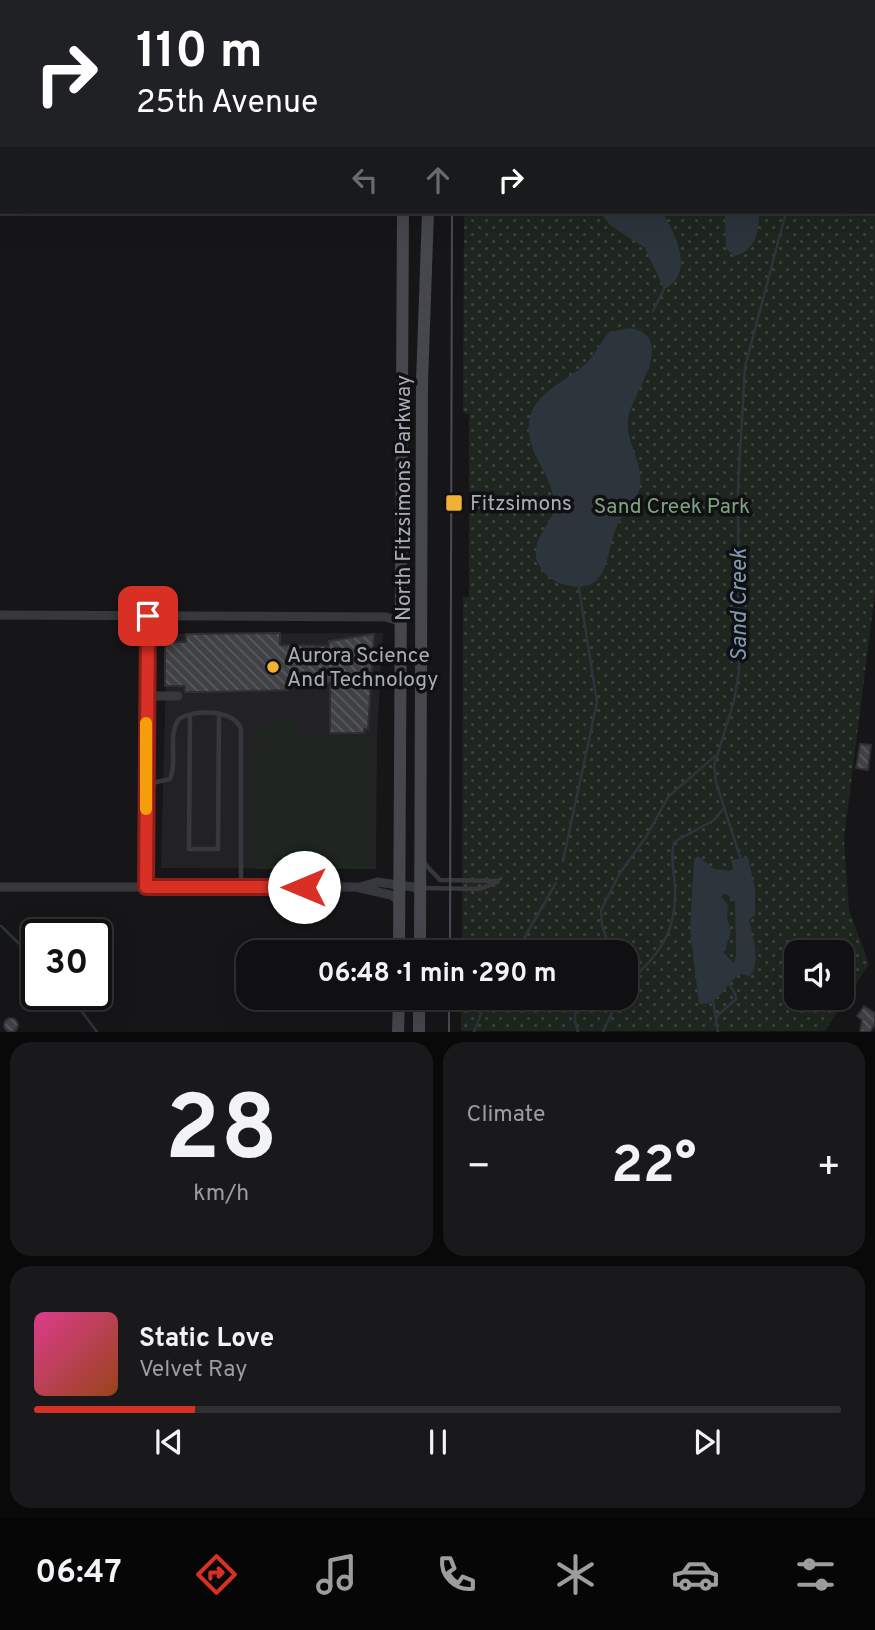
<!DOCTYPE html>
<meta charset="utf-8">
<style>
body{margin:0;font-family:Overpass,sans-serif;background:#19191b;color:#f1f3f6;height:100vh;display:flex;flex-direction:column;font-size:26px;white-space:nowrap}
*{box-sizing:border-box;margin:0}
p{font-size:23px;color:#9c9d9f}
.icon{flex:none;width:38px;height:38px;fill:none;stroke:currentColor;stroke-width:2;stroke-linecap:round;stroke-linejoin:round}
.map{position:relative;height:1032px;overflow:hidden}
.drawer{display:flex;flex-direction:column;gap:10px;padding:10px;background:#09090a;flex:1}
.drawer>*{flex:none}
.hud{position:absolute;left:0px;top:0px;width:875px;height:214px;box-shadow:0 7px 28px #0002,0 0 0 2px #303032;background:#202124;color:#fff;overflow:hidden}
.fabs{position:absolute;left:784px;top:940px;display:grid;gap:14px}
.fabs a{display:grid;place-items:center;width:70px;height:70px;border-radius:14px;background:#101012;box-shadow:0 7px 28px #0002,0 0 0 2px #303032;font-size:35px}
.speed{position:absolute;left:21px;top:919px;display:flex;gap:14px;font-size:35px;font-weight:700;text-align:center}
.speed>*{display:grid;place-content:center;width:91px;height:91px;border-radius:50%;background:#101012;box-shadow:0 7px 28px #0002,0 0 0 2px #303032;line-height:1}
.speed .limit{border:4px solid #111;border-radius:10px;background:#fff;color:#111}
.pin{position:absolute;display:grid;place-items:center;width:60px;height:60px;color:#fff;margin:-30px;border-radius:14px;box-shadow:0 4px 10px #0006}
.me{position:absolute;width:77px;margin:-38px;rotate:270deg;stroke-linejoin:round;filter:drop-shadow(0 0 5px #0008)}
.turn{display:flex;align-items:center;gap:24px;height:147px;padding:0 21px;font-size:32px}
.turn .icon{width:91px;height:91px;stroke-width:2.5}
.turn b{display:block;font-size:49px;line-height:60px}
.lanes{display:flex;align-items:center;height:66px;padding:0 21px;background:#0003;justify-content:center;gap:35px;direction:ltr}
.lanes .off{opacity:.35}
.big{font-size:52px;font-weight:700;line-height:1.1}
.drawer .widget{flex:1;display:flex;flex-direction:column;justify-content:center;gap:10px;min-width:0;padding:0 24px;border-radius:21px;background:#19191b}
.drawer .dial{align-items:center;gap:0}
.dial b{font-size:91px;line-height:1}
.song{display:flex;align-items:center;gap:21px}
.cover{width:84px;height:84px;border-radius:10px;background:linear-gradient(135deg,hsl(330 70% 55%),hsl(20 70% 35%))}
.played{height:7px;border-radius:4px;background:linear-gradient(90deg,#d93025 20%,#303032 20%)}
.keys{display:flex;justify-content:space-around;direction:ltr}
.heat{display:flex;justify-content:space-between;align-items:center;font-size:38px;direction:ltr}
.drawer .tiles{flex:1;display:grid;gap:10px;grid-template-columns:1fr 1fr}
.widget:last-child{grid-column:span 2}
.trip{position:absolute;left:236px;top:940px;width:402px;height:70px;border-radius:21px;background:#101012;box-shadow:0 7px 28px #0002,0 0 0 2px #303032;font-weight:700;line-height:70px;text-align:center}
.dock{display:flex;height:112px;justify-content:space-around;align-items:center;background:#060607;color:#9c9d9f}
.dock .icon{width:49px;height:49px}
.dock .on{color:#d93025}
.dock b{font-size:32px;color:#f1f3f6}
.map>svg:first-child{display:block}
.built{fill:#222225}
.grass{fill:#1e261f}
.park{fill:url(#park-dots);fill-rule:evenodd}
.water{fill:#2c353c;fill-rule:evenodd}
.lines{fill:none;stroke-linecap:round;stroke-linejoin:round}
.stream{stroke:#2c353c;stroke-width:2.5}
.building{fill:url(#building-back-hatch);stroke:#303034;stroke-width:2}
.lane{stroke:#37383d;stroke-width:4.5}
.street{stroke:#37383d;stroke-width:9}
.secondary{stroke:#45474d;stroke-width:12}
.tram{stroke:#4a4c52;stroke-width:2}
.route-casing{stroke:#8d1f18;stroke-width:18}
.route{stroke:#d93025;stroke-width:12}
.slow{stroke:#f59e0b;stroke-width:12}
.poi-dot{fill:#f2b134;stroke:#111113;stroke-width:2.5}
.labels{text-anchor:middle;stroke-width:7;stroke-linejoin:round;paint-order:stroke}
.street-label{font-size:21px;fill:#a8adb8;stroke:#111113}
.poi-label{font-size:21px;fill:#a8adb8;stroke:#111113;text-anchor:start}
.park-label{font-size:21px;fill:#7fa381;stroke:#111113}
.water-label{font-size:23px;font-style:italic;fill:#7f9bb3;stroke:#111113}
</style>
<div class="map">
<svg width="875" height="1032" viewBox="0 0 875 1032">
<defs>
<pattern id="park-dots" width="8" height="8" patternUnits="userSpaceOnUse" patternTransform="scale(1.75)"><rect width="8" height="8" fill="#1e261f"/><path d="M2 2h.1M6 6h.1" fill="none" stroke="#3c433d" stroke-width="1.8" stroke-linecap="round"/></pattern>
<pattern id="building-back-hatch" width="6" height="6" patternUnits="userSpaceOnUse" patternTransform="scale(1.75)"><rect width="6" height="6" fill="#404145"/><path d="M-1 5l2 2M0 0l6 6M5-1l2 2" fill="none" stroke="#595a5e"/></pattern>
</defs>
<rect width="100%" height="100%" fill="#161618"/>
<path class="built" d="M383,633l-6,105 -1,131 -215,-1 6,-231 7,-3z"/>
<g class="grass">
<path d="M287,718l9,17 -31,14 -8,-17z"/>
<path d="M296,737l75,1 -1,131h-113l-5,-5 1,-118h7l3,6z"/>
</g>
<path class="park" d="M444,0h431v592l-31,247 5,71 20,54 -44,67h-364v-33h165v-46h-164l1,-355h6v-183l-6,-1 1,-201h409v-210zM796,952h46v46h-46z"/>
<g class="water">
<path d="M600,212h62c13,20 34,63 2,77l-19,-41 -35,-23z"/>
<path d="M725,212h34c0,19 -3,38 -24,44l-9,-7z"/>
<path d="M629,328c51,8 2,67 -1,91 -3,24 16,43 12,68 -3,14 -16,25 -22,37 -14,26 -5,75 -56,60 -13,-4 -21,-13 -26,-25 -3,-26 19,-36 18,-55 -1,-26 -19,-41 -24,-65 -9,-41 28,-52 53,-73 11,-9 17,-23 26,-34z"/>
<path d="M698,856l16,13 17,2 2,-2 -2,-9 17,-3 7,32v26l-6,5c4,15 12,44 1,56l-9,-2c-17,9 -21,32 -42,30l-9,-74 4,-71zM725,893l10,9 1,53 -2,8 -10,-10 7,-21 -4,-15 1,-12 -7,-8z"/>
</g>
<g class="lines">
<g class="stream">
<path d="M733,0v2"/>
<path d="M653,311l11,-22"/>
<path d="M740,857l-24,-75 -2,-16 20,-65 5,-30 -1,-182 7,-122 41,-155"/>
<path d="M563,861l34,-159 -18,-114"/>
<path d="M1,926l36,35"/>
<path d="M516,952l40,-69"/>
<path d="M611,952l-9,-27 -1,-15 19,-37 26,-36 22,-40 47,-41"/>
<path d="M626,985c33,-31 51,-51 49,-99 -1,-14 -5,-30 -1,-44l40,-22 10,-12"/>
<path d="M69,994l28,38"/>
<path d="M576,998l-1,23 3,11"/>
<path d="M713,1001l5,31"/>
<path d="M715,1025l3,-10 18,-16 -1,-6 -7,-10"/>
<path d="M474,1032l13,-34"/>
<path d="M603,1032l16,-34"/>
</g>
</g>
<g class="building">
<path d="M280,633v12l49,1v-5l45,-7 -6,95h-4v4h-34v-50l-42,3v4l-75,2h-28v-6h-20v-44h21v-8z"/>
<path d="M860,744l11,1 -3,25 -12,-2z"/>
<path d="M864,1006l11,7v11l-5,8h-10l2,-12 -5,-4z"/>
<circle cx="11" cy="1025" r="7"/>
</g>
<g class="lines">
<g class="lane">
<path d="M115,0v2"/>
<path d="M0,100h2"/>
<path d="M190,715l-1,134h29l1,-134"/>
<path d="M148,784l22,-5c8,-18 -3,-44 9,-60 16,-10 54,-10 62,10v157"/>
<path d="M423,862l17,18 58,1"/>
<path d="M421,888l59,1 17,-7"/>
</g>
<g class="street">
<path d="M0,615l386,2 15,5"/>
<path d="M146,696h32"/>
<path d="M0,887h356l35,8 8,6"/>
<path d="M146,887l2,-271"/>
<path d="M360,887l17,-5 43,6"/>
</g>
<g class="secondary">
<path d="M399,0v2"/>
<path d="M429,0v2"/>
<path d="M399,952l4,-740"/>
<path d="M420,952l2,-570 6,-170"/>
<path d="M398,1032l1,-34"/>
<path d="M419,1032v-34"/>
</g>
<g class="tram">
<path d="M459,2v-2"/>
<path d="M450,952l2,-740"/>
<path d="M449,1032v-34"/>
</g>
</g>
<g class="lines">
<defs>
<path id="route" d="M148,616l-2,271h158"/>
</defs>
<use href="#route" class="route-casing"/>
<use href="#route" class="route"/>
<path class="slow" d="M146,723v86"/>
</g>
<g class="poi-dot">
<rect x="445" y="494" width="18" height="18" rx="3.5"/>
<circle cx="273" cy="667" r="7"/>
</g>
<g class="labels">
<g class="street-label">
<text transform="translate(403 498) rotate(-90)" y="7">North Fitzsimons Parkway</text>
</g>
<g class="poi-label">
<text x="470" y="510">Fitzsimons</text>
<text x="287" y="662">Aurora Science<tspan x="287" dy="24">And Technology</tspan></text>
</g>
<g class="park-label">
<text x="672" y="513">Sand Creek Park</text>
</g>
<g class="water-label">
<text transform="translate(738 605) rotate(-90)" y="8">Sand Creek</text>
</g>
</g>
</svg>
<div class="fabs">
<a><svg class="icon" aria-label="sound" viewBox="0 0 24 24"><path d="M4 9h4l5-4v14l-5-4H4zM17 9q2 3 0 6"/></svg></a>
</div>
<div class="speed"><div class="limit">30</div></div>
<div class="pin" style="left:148px;top:616px;background:#d93025"><svg class="icon" aria-label="arrive" viewBox="0 0 24 24"><path d="M6 21V4h12l-3 4 3 4H6"/></svg></div>
<svg class="me" style="left:304px;top:887px" viewBox="-20 -20 40 40"><circle r="19" fill="#fff"/><path d="M0-13L10 11 0 6-10 11z" fill="#d93025"/></svg>
<div class="trip">06:48 · 1 min · 290 m</div>
<div class="hud">
<div class="turn"><svg class="icon" aria-label="right" viewBox="0 0 24 24"><path d="M7 20v-9h11M14 6l5 5-5 5"/></svg><div><b>110 m</b>25th Avenue</div></div>
<div class="lanes"><svg class="icon off" aria-label="left" viewBox="0 0 24 24"><path d="M17 20v-9H6M10 6l-5 5 5 5"/></svg><svg class="icon off" aria-label="ahead" viewBox="0 0 24 24"><path d="M12 20V5M6 11l6-6 6 6"/></svg><svg class="icon" aria-label="right" viewBox="0 0 24 24"><path d="M7 20v-9h11M14 6l5 5-5 5"/></svg></div>
</div>
</div>
<section class="drawer">
<div class="tiles">
<div class="widget dial"><b>28</b><p>km/h</p></div>
<div class="widget"><p>Climate</p>
<div class="heat"><a>−</a><b class="big">22°</b><a>+</a></div>
</div>
<div class="widget">
<div class="song"><i class="cover"></i><div><b>Static Love</b><p>Velvet Ray</p></div></div>
<div class="played"></div>
<div class="keys"><svg class="icon" aria-label="previous" viewBox="0 0 24 24"><path d="M18 5L8 12l10 7zM5 5v14"/></svg><svg class="icon" aria-label="pause" viewBox="0 0 24 24"><path d="M8 5v14M16 5v14"/></svg><svg class="icon" aria-label="next" viewBox="0 0 24 24"><path d="M6 5l10 7-10 7zM19 5v14"/></svg></div>
</div>
</div>
</section>
<nav class="dock">
<b>06:47</b>
<svg class="icon on" aria-label="directions" viewBox="0 0 24 24"><path d="M12 3l9 9-9 9-9-9zM9 14v-3h6M13 9l2 2-2 2"/></svg>
<svg class="icon" aria-label="music" viewBox="0 0 24 24"><path d="M9 18V5l10-2v13"/><circle cx="6" cy="18" r="3"/><circle cx="16" cy="16" r="3"/></svg>
<svg class="icon" aria-label="phone" viewBox="0 0 24 24"><path d="M5 4h4l2 5-3 2q2 4 5 5l2-3 5 2v4C11 20 4 13 5 4z"/></svg>
<svg class="icon" aria-label="climate" viewBox="0 0 24 24"><path d="M12 3v18M4 7l16 10M4 17L20 7"/></svg>
<svg class="icon" aria-label="car" viewBox="0 0 24 24"><path d="M5 17H2v-5l4-1 3-4h7l3 4 3 1v5h-3M9 17h6M6 11h13"/><circle cx="7" cy="17" r="2"/><circle cx="17" cy="17" r="2"/></svg>
<svg class="icon" aria-label="filters" viewBox="0 0 24 24"><path d="M4 7h16M4 17h16"/><circle cx="9" cy="7" r="2"/><circle cx="15" cy="17" r="2"/></svg>
</nav>
